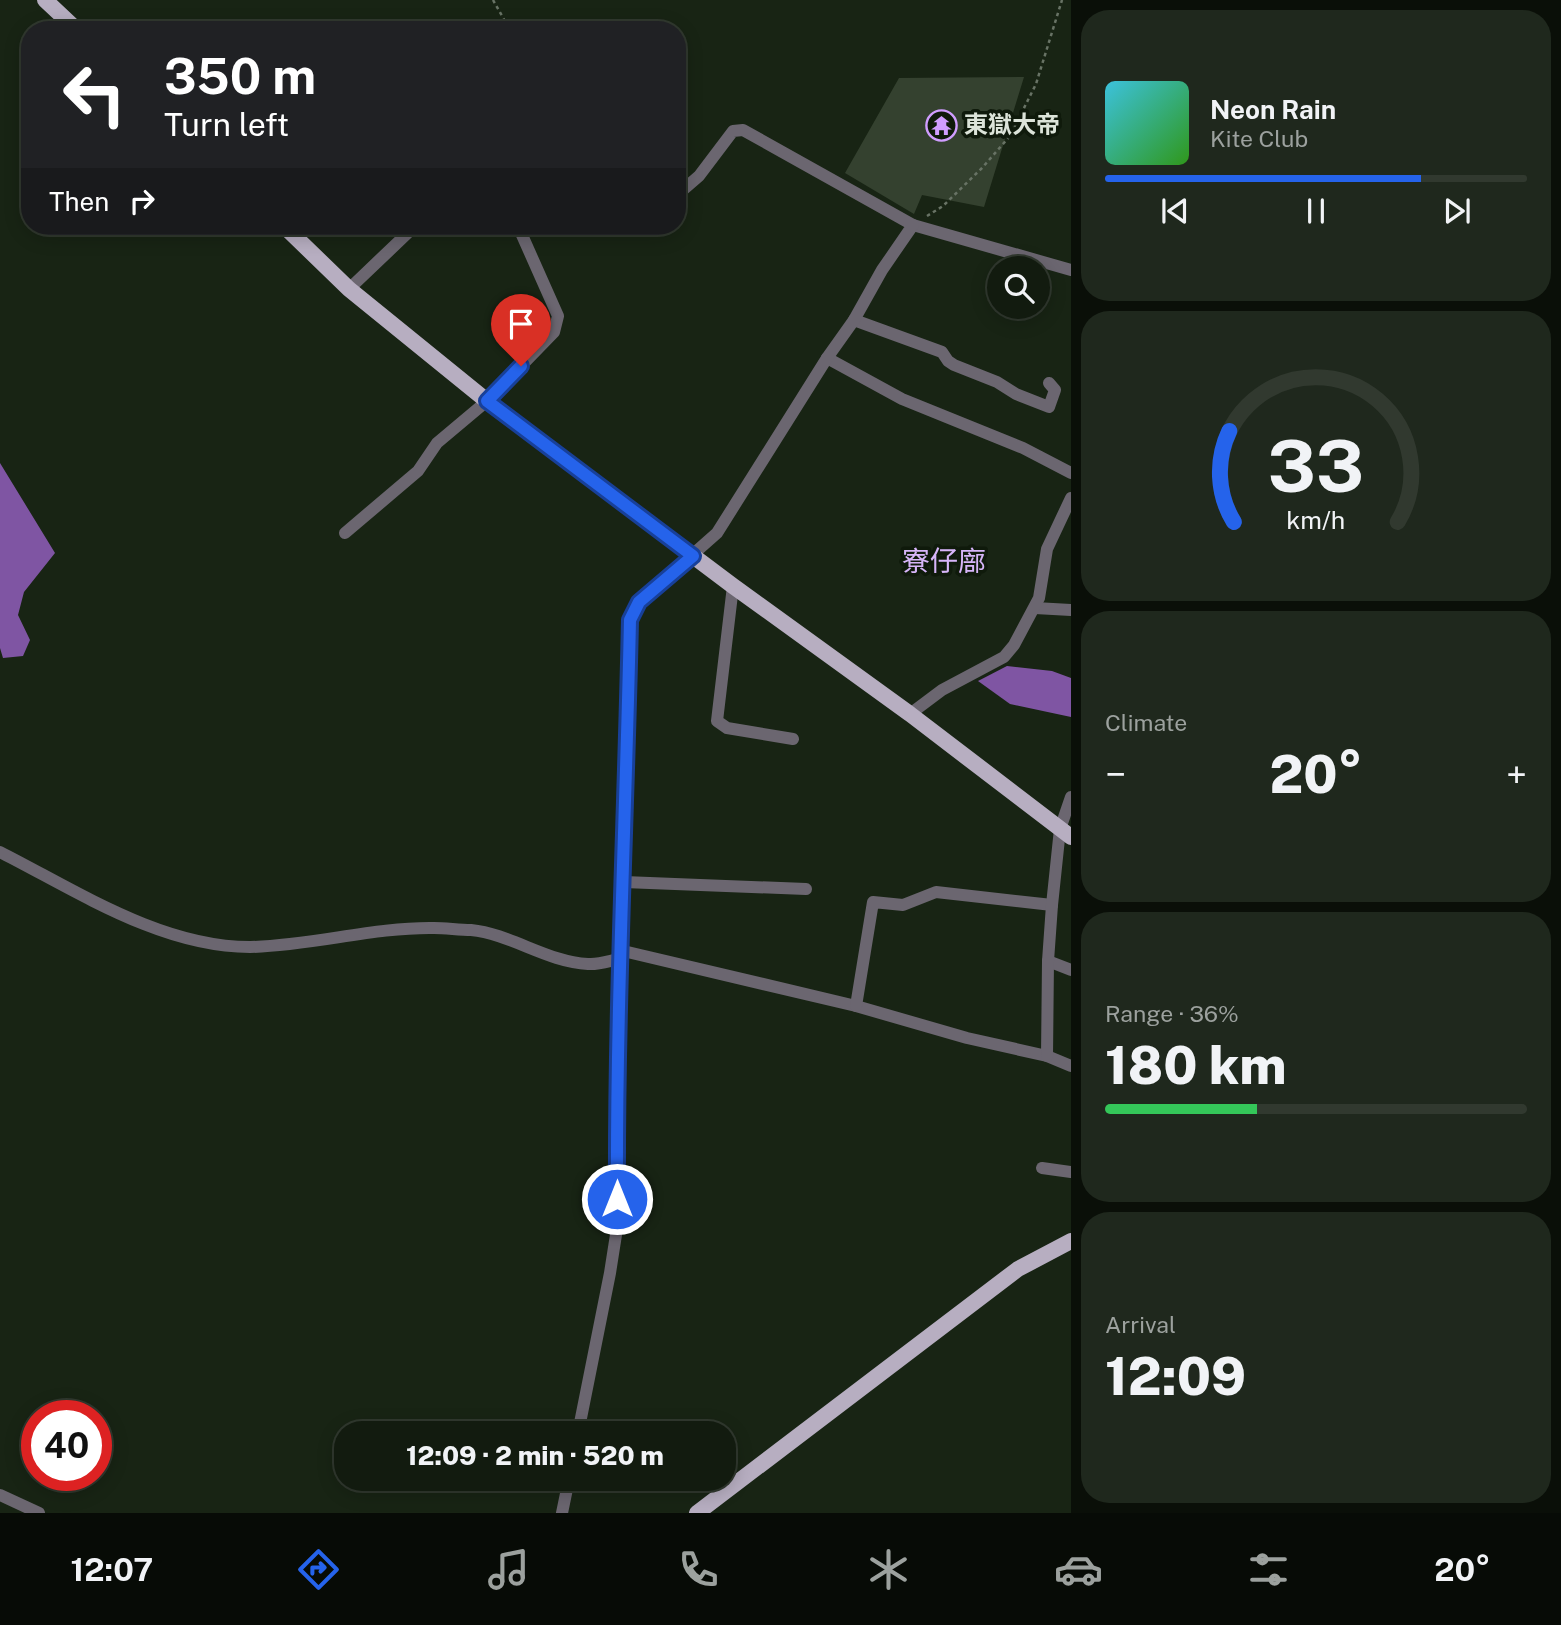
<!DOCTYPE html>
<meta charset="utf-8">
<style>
body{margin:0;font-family:"Public Sans","Noto Sans TC",sans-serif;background:#1f281d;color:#f1f3f6;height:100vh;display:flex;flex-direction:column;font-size:26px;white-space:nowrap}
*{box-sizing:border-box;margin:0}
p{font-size:23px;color:#9ca19e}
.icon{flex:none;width:38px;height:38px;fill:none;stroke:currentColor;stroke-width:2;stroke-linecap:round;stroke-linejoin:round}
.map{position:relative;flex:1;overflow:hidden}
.sheet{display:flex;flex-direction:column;gap:10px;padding:10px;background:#0a0f08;width:490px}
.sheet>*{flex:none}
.top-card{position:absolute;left:21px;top:21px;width:665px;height:214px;border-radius:28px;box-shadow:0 4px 18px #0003,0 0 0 2px #31392f;background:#202124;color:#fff;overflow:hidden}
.fabs{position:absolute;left:987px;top:256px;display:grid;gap:14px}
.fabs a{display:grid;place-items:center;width:63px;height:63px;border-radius:50%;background:#121b0f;box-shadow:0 4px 18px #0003,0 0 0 2px #31392f;font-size:35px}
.speed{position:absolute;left:21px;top:1400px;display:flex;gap:14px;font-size:35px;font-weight:700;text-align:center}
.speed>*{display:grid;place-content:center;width:91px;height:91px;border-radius:50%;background:#121b0f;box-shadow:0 4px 18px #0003,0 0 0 2px #31392f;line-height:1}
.speed .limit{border:10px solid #d22;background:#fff;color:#111}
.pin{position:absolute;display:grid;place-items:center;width:60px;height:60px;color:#fff;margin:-72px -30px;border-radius:50% 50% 50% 0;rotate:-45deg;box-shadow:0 0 7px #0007}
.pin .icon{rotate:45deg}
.me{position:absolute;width:77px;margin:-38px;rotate:0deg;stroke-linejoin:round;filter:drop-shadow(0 0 5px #0008)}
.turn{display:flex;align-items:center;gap:24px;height:147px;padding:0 28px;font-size:32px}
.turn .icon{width:91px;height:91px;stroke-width:2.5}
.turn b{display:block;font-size:49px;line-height:60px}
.then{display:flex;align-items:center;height:66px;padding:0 28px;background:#0003;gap:14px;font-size:26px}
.big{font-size:52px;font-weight:800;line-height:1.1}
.sheet .card{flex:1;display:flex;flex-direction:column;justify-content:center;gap:10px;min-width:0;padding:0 24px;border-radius:28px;background:#1f281d}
.sheet .dial{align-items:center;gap:0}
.dial svg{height:182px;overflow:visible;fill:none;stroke:#31392f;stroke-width:7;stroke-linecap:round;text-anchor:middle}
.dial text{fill:#f1f3f6;stroke:none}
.song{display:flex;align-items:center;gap:21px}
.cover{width:84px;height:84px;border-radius:10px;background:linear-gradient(135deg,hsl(190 70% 55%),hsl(110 70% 35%))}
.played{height:7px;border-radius:4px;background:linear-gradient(90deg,#2563eb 75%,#31392f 75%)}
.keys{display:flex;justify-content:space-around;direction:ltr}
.heat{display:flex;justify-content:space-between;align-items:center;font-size:38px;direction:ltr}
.charge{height:10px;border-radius:5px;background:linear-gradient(90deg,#34c759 36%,#31392f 0)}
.trip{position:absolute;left:334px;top:1421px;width:402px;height:70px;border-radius:28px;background:#121b0f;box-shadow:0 4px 18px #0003,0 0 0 2px #31392f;font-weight:800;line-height:70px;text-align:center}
.tabs{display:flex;height:112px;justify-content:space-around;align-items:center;background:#070b06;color:#9ca19e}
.tabs .icon{width:49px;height:49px}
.tabs .active{color:#2563eb}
.tabs b{font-size:32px;color:#f1f3f6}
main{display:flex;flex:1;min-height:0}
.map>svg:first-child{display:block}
.water{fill:#7f55a3}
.building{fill:#34412f}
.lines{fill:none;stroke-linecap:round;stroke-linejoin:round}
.path{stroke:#687365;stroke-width:2.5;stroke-dasharray:3.5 3.5;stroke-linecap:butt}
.minor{stroke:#6b6670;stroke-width:12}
.major{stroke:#b7aec1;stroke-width:16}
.route-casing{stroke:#184099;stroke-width:18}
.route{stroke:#2563eb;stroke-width:12}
.labels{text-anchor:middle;stroke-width:7;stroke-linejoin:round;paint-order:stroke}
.poi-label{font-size:24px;font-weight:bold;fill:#dce4d9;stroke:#0f1a0b;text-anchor:start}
.quarter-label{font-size:28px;fill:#d7b5f9;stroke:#0f1a0b}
</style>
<main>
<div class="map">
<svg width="1071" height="1513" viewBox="0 0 1071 1513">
<rect width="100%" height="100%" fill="#182414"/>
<g class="water">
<path d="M0,463l55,90 -31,39 -6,23 12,25 -7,16 -20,2 -3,-10z"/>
<path d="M1007,666l45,5 19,7v39l-61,-13 -32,-23z"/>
</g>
<path class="building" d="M1024,77l-40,130 -62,-12 -8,19 -69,-41 54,-95z"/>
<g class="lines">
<g class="path">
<path d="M493,0l17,30"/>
<path d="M927,216l16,-10 39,-38 28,-32 26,-52 26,-84"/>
</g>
<g class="minor">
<path d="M913,225l158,45"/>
<path d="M349,289l66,-63"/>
<path d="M854,320l88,32 6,9 6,4 43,17 19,12 33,13 6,-17 -6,-7"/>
<path d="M827,358l75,41 121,49 48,25"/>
<path d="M345,533l73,-62 19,-28 50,-42 67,-69 4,-16 -40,-90"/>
<path d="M733,586l-16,135 10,7 66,11"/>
<path d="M1035,608l36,2"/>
<path d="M910,714l32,-24 62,-33 10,-12 25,-47 8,-49 24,-51"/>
<path d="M0,852c77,39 161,95 250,95 62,-1 123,-20 184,-19 12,0 25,2 37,2 40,4 76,32 117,34 10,1 21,-3 31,-5"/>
<path d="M624,882l182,7"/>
<path d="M619,950l237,56 111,32 80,18 24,10"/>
<path d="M1048,961l23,9"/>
<path d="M856,1006l17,-104 30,3 33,-13 116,13"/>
<path d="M1047,1056l1,-95 4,-56 8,-76 11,-32"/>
<path d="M1042,1168l29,4"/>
<path d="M578,1433l32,-160 8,-51 1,-263 5,-77 6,-262 9,-18 78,-69 110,-175 27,-38 28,-50 31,-45 -170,-95 -10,1 -34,45 -22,19"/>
<path d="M0,1495l39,18"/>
<path d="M562,1513l7,-34"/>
</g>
<g class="major">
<path d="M45,0l32,30"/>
<path d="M284,226l65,63 138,112 246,185 177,128 161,123"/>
<path d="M697,1513l321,-244 53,-28"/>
</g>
</g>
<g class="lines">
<defs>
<path id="route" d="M521,366l-34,35 206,155 -54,46 -9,18c-4,193 -14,386 -13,579"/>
</defs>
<use href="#route" class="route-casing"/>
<use href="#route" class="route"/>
</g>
<defs>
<symbol id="temple-ring" viewBox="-11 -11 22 22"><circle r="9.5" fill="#0f1a0b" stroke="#d09dff" stroke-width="1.5"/><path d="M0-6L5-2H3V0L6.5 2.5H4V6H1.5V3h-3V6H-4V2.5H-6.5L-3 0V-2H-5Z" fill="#d09dff"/></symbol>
</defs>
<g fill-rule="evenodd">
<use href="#temple-ring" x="924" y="108" width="35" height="35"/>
</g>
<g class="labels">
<g class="poi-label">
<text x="964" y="133">東獄大帝</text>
</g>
<g class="quarter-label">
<text x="944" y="571">寮仔廍</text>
</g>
</g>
</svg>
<div class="fabs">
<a><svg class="icon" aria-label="search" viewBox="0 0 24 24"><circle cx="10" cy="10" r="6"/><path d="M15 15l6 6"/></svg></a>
</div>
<div class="speed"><div class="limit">40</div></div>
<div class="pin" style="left:521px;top:366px;background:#d93025"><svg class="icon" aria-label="arrive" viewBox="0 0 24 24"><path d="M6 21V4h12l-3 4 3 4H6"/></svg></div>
<svg class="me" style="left:617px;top:1199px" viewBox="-20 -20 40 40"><circle r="17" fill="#2563eb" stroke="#fff" stroke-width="3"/><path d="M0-11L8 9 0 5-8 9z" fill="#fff"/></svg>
<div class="trip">12:09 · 2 min · 520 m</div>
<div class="top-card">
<div class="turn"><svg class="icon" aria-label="left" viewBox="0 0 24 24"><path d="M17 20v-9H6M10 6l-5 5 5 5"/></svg><div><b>350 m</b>Turn left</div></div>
<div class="then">Then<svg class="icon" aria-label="right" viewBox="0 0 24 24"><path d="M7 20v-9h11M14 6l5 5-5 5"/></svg></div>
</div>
</div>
<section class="sheet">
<div class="card">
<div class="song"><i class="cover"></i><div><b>Neon Rain</b><p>Kite Club</p></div></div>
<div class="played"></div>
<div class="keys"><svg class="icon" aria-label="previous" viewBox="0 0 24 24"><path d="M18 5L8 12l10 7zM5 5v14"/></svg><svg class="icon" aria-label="pause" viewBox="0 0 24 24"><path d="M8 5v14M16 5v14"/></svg><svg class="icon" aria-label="next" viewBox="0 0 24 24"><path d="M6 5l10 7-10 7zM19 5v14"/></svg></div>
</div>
<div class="card dial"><svg viewBox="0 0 100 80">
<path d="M14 69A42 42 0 1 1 86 69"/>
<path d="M14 69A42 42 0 0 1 12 29" stroke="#2563eb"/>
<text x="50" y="56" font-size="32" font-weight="700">33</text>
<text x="50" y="72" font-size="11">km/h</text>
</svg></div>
<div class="card"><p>Climate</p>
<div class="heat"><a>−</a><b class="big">20°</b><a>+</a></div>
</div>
<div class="card"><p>Range · 36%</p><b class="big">180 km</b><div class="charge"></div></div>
<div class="card"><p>Arrival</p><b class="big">12:09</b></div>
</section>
</main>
<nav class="tabs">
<b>12:07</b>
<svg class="icon active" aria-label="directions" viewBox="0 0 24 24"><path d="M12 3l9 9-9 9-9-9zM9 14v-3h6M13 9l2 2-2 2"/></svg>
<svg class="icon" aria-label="music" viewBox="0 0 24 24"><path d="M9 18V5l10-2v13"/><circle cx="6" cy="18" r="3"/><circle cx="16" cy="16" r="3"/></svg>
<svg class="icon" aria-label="phone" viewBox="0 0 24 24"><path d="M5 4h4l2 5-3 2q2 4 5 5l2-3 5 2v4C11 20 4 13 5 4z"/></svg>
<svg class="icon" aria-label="climate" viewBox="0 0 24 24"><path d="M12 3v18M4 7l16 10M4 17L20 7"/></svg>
<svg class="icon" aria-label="car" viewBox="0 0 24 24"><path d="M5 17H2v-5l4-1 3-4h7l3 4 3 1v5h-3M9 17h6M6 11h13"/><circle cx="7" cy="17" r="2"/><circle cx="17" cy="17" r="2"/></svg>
<svg class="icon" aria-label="filters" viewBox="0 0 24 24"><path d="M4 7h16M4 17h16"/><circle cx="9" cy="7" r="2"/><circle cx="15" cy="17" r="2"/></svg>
<b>20°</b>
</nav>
